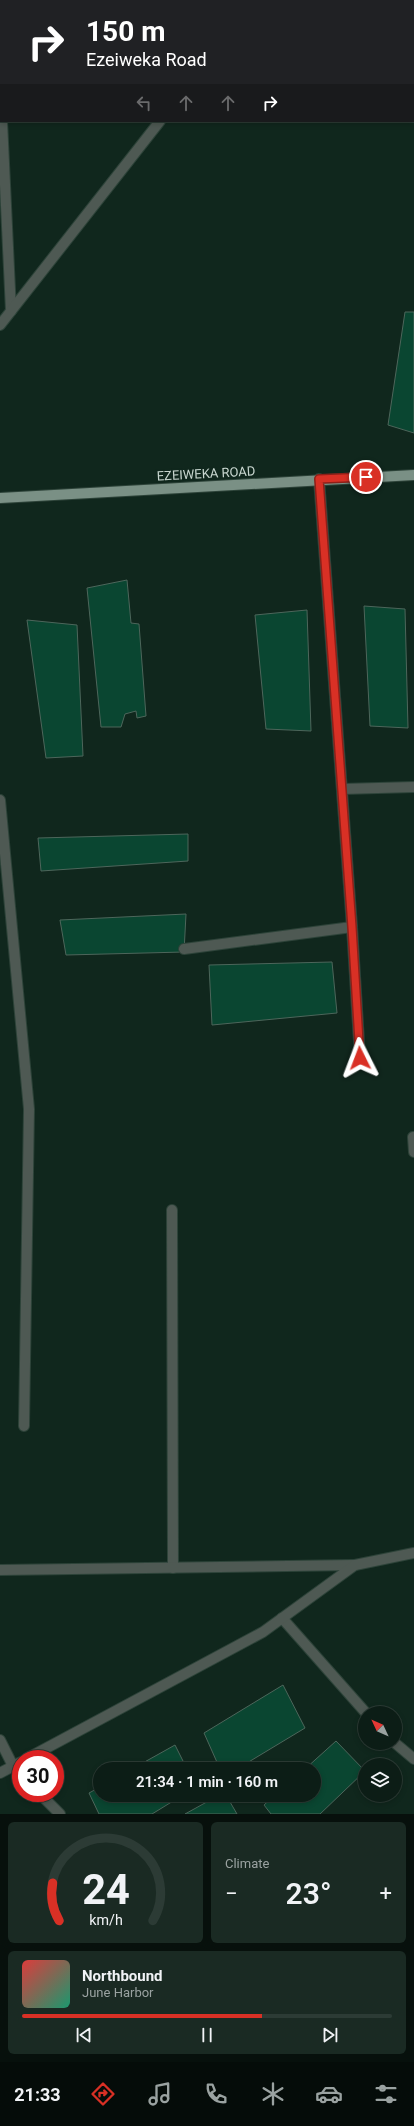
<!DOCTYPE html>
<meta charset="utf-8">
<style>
body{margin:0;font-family:Roboto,sans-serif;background:#1a2a23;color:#f1f3f6;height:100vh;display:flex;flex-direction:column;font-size:15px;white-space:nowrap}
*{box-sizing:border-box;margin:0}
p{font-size:13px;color:#9aa2a1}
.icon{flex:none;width:22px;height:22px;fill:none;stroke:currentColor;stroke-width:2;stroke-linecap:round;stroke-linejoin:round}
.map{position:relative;height:1814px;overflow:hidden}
.details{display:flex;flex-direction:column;gap:8px;padding:8px;background:#07100c;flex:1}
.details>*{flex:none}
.top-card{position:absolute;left:0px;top:0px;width:414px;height:122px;box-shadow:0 2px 6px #0003,0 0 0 1px #2c3b35;background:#202124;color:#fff;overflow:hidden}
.needle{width:26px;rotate:314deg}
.fabs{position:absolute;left:358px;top:1706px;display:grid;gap:8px}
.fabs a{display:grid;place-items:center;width:44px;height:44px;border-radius:50%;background:#0c1d16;box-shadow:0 2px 6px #0003,0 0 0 1px #2c3b35;font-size:20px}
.speed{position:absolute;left:12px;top:1750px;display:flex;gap:8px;font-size:20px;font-weight:700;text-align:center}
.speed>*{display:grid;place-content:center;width:52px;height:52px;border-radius:50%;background:#0c1d16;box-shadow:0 2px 6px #0003,0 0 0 1px #2c3b35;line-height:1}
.speed .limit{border:6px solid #d22;background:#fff;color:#111}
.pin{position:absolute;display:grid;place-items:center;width:34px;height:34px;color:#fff;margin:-17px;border:2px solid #fff;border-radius:50%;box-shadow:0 1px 4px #0007}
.me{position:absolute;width:44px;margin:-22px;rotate:357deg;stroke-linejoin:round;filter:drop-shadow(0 0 3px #0008)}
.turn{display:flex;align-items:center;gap:14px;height:84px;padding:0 20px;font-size:18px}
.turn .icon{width:52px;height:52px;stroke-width:2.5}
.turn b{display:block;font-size:28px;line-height:34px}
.lanes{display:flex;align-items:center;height:38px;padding:0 20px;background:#0003;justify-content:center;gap:20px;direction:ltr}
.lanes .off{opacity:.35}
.big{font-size:30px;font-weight:600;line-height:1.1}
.details .tile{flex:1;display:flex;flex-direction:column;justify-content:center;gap:6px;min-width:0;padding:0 14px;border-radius:6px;background:#1a2a23}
.details .dial{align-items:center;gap:0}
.dial svg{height:104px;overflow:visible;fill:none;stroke:#2c3b35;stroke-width:7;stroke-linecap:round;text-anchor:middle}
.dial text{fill:#f1f3f6;stroke:none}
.song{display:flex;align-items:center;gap:12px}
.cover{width:48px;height:48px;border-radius:6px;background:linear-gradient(135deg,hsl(0 70% 55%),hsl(160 70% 35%))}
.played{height:4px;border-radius:2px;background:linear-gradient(90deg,#d93025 65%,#2c3b35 65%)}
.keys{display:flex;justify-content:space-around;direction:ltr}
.heat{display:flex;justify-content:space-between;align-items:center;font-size:22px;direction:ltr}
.details .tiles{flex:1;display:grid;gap:8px;grid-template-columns:1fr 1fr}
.tile:last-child{grid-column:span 2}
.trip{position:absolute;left:93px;top:1762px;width:228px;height:40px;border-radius:20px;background:#0c1d16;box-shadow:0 2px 6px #0003,0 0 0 1px #2c3b35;font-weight:600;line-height:40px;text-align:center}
.tab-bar{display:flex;height:64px;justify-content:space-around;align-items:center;background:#050c09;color:#9aa2a1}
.tab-bar .icon{width:28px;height:28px}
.tab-bar .active{color:#d93025}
.tab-bar b{font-size:18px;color:#f1f3f6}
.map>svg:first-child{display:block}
.building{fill:#0a4631;stroke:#4d665b}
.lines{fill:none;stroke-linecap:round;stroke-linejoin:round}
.minor-casing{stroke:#2d4339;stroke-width:12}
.major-casing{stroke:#2d4339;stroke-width:12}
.minor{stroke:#4e5953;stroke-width:10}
.major{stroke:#7a9085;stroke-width:10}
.route-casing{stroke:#8d1f18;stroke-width:10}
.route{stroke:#d93025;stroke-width:7}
.labels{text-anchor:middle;stroke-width:4;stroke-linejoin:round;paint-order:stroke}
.street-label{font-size:13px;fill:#c8d6cf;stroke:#10271d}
</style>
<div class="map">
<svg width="414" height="1814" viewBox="0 0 414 1814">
<rect width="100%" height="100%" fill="#10271d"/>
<g class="building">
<path d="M405,312h9v121l-26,-8z"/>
<path d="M127,580l4,43 8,1 7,92 -9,2 -1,-7 -11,3 -4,13h-20l-14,-139z"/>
<path d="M364,606l41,3 3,119 -38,-2z"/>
<path d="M307,610l4,121 -45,-2 -11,-114z"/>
<path d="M27,620l50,5 6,131 -37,2z"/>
<path d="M188,834v27l-147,10 -3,-33z"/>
<path d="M186,914l-2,38 -118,3 -6,-35z"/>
<path d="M332,962l5,51 -125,12 -3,-60z"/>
<path d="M283,1685l22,43 -68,41h-17l-16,-36z"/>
<path d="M336,1741l29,30 -45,43h-49l-7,-9 11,-10h39v-26h-9z"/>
<path d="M175,1745l12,24h-55z"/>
<path d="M100,1787v8h83l-31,19h-53l-10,-21z"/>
<path d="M215,1795h11l11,19h-52l29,-16z"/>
</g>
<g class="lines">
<defs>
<g id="minor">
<path d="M255,1v-1"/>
<path d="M0,87l1,20"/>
<path d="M2,121l9,190"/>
<path d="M0,325l160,-204"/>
<path d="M319,479l33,448 8,131"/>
<path d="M342,789l72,-2"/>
<path d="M0,800l29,309 -5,317"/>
<path d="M184,949l168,-22"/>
<path d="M413,1137l1,15"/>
<path d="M172,1210l1,358"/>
<path d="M0,1570l355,-5"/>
<path d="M282,1618l84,95"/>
<path d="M0,1740l13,26 8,9"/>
<path d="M395,1743l19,16"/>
<path d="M26,1759l237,-127 92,-67 59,-12"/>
<path d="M0,1773l21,-11"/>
<path d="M39,1793l21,21"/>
</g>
<path id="major" d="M0,498l414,-23"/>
</defs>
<use href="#minor" class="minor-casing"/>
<use href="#major" class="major-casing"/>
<use href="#minor" class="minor"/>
<use href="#major" class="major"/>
</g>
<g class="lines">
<defs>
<path id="route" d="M360,1058l-8,-131 -33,-448 47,-2"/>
</defs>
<use href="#route" class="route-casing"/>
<use href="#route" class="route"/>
</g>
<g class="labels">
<g class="street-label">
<text transform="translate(206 473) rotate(-3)" y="5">EZEIWEKA ROAD</text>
</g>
</g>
</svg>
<div class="fabs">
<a><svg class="needle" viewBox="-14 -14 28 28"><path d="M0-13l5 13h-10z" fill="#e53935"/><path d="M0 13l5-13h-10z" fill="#9aa2a1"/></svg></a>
<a><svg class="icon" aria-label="layers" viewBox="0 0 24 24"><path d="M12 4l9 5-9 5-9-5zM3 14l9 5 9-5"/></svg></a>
</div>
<div class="speed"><div class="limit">30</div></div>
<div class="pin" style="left:366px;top:477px;background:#d93025"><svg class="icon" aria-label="arrive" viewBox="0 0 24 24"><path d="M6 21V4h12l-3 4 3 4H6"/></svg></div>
<svg class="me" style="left:360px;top:1058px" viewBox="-20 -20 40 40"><path d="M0-17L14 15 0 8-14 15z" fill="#d93025" stroke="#fff" stroke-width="4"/></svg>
<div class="trip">21:34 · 1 min · 160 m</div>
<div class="top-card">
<div class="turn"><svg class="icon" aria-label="right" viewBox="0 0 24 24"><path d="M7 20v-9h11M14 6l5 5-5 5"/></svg><div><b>150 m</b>Ezeiweka Road</div></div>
<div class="lanes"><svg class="icon off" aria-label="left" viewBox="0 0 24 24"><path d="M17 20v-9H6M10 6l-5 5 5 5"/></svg><svg class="icon off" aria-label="ahead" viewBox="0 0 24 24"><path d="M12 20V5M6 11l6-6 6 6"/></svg><svg class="icon off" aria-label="ahead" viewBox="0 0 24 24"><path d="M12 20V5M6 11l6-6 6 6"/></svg><svg class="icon" aria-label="right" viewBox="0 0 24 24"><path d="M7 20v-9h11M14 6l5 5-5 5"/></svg></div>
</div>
</div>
<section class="details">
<div class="tiles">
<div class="tile dial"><svg viewBox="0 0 100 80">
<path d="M14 69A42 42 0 1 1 86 69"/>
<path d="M14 69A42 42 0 0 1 9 40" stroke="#d93025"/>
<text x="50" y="56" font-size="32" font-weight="700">24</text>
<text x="50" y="72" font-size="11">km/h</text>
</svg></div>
<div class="tile"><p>Climate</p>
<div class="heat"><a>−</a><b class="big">23°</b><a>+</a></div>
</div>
<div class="tile">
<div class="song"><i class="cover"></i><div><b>Northbound</b><p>June Harbor</p></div></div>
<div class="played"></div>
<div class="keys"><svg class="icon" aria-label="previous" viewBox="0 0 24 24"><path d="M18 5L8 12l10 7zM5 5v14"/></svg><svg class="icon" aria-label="pause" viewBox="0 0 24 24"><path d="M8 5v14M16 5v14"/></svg><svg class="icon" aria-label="next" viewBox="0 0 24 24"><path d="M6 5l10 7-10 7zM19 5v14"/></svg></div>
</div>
</div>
</section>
<nav class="tab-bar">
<b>21:33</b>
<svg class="icon active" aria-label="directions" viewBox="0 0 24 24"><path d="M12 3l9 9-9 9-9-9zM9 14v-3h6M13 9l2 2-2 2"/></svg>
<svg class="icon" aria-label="music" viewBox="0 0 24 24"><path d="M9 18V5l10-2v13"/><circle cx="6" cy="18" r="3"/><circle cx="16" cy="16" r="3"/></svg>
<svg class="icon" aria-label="phone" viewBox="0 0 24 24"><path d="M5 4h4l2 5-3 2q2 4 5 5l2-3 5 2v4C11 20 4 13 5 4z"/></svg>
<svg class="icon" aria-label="climate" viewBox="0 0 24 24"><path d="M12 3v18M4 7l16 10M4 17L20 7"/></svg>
<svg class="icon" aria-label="car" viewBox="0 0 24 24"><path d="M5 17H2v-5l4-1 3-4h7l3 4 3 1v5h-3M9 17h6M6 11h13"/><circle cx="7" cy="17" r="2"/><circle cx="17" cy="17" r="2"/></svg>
<svg class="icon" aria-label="filters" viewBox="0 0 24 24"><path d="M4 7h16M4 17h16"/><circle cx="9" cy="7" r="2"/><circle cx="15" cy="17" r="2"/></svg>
</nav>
